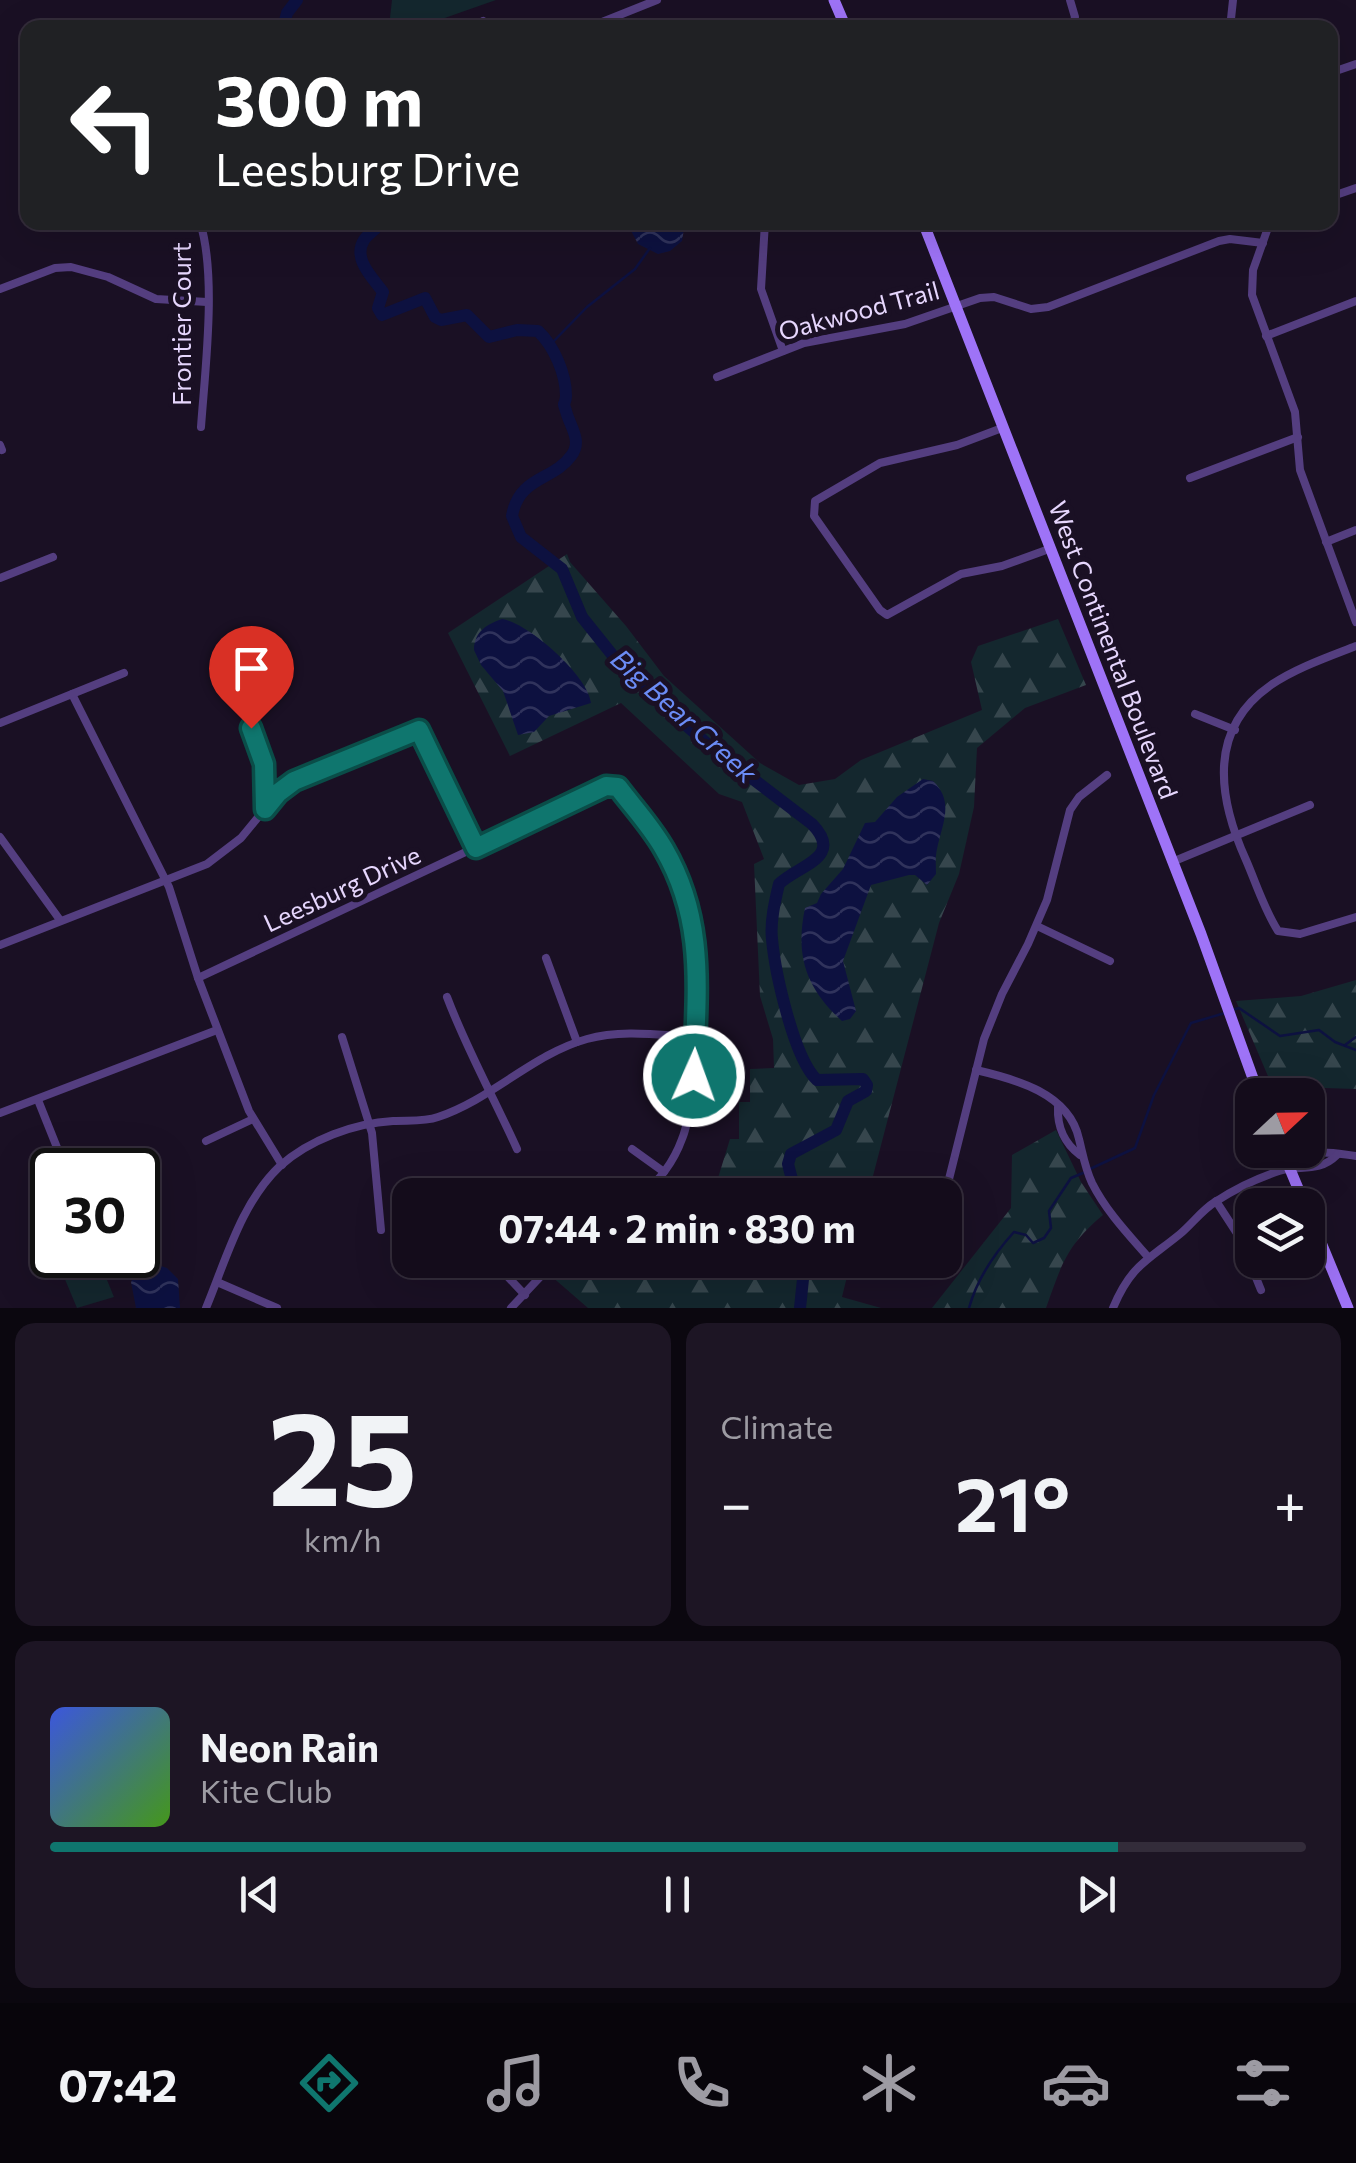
<!DOCTYPE html>
<meta charset="utf-8">
<style>
body{margin:0;font-family:Commissioner,sans-serif;background:#1d1524;color:#f1f3f6;height:100vh;display:flex;flex-direction:column;font-size:38px;white-space:nowrap}
*{box-sizing:border-box;margin:0}
p{font-size:32px;color:#9d9ba3}
.icon{flex:none;width:55px;height:55px;fill:none;stroke:currentColor;stroke-width:2;stroke-linecap:round;stroke-linejoin:round}
.map{position:relative;height:1308px;overflow:hidden}
.panel{display:flex;flex-direction:column;gap:15px;padding:15px;background:#0b070f;flex:1}
.panel>*{flex:none}
.banner{position:absolute;left:20px;top:20px;width:1318px;height:210px;border-radius:20px;box-shadow:0 10px 40px #0002,0 0 0 2px #332c3a;background:#202124;color:#fff;overflow:hidden}
.needle{width:65px;rotate:68deg}
.controls{position:absolute;left:1235px;top:1078px;display:grid;gap:20px}
.controls a{display:grid;place-items:center;width:90px;height:90px;border-radius:20px;background:#140c1b;box-shadow:0 10px 40px #0002,0 0 0 2px #332c3a;font-size:50px}
.speed{position:absolute;left:30px;top:1148px;display:flex;gap:20px;font-size:50px;font-weight:700;text-align:center}
.speed>*{display:grid;place-content:center;width:130px;height:130px;border-radius:50%;background:#140c1b;box-shadow:0 10px 40px #0002,0 0 0 2px #332c3a;line-height:1}
.speed .limit{border:5px solid #111;border-radius:15px;background:#fff;color:#111}
.pin{position:absolute;display:grid;place-items:center;width:85px;height:85px;color:#fff;margin:-102px -42px;border-radius:50% 50% 50% 0;rotate:-45deg;box-shadow:0 0 10px #0007}
.pin .icon{rotate:45deg}
.me{position:absolute;width:110px;margin:-55px;rotate:2deg;stroke-linejoin:round;filter:drop-shadow(0 0 8px #0008)}
.turn{display:flex;align-items:center;gap:35px;height:210px;padding:0 30px;font-size:45px}
.turn .icon{width:130px;height:130px;stroke-width:2.5}
.turn b{display:block;font-size:70px;line-height:85px}
.big{font-size:75px;font-weight:700;line-height:1.1}
.panel .card{flex:1;display:flex;flex-direction:column;justify-content:center;gap:15px;min-width:0;padding:0 35px;border-radius:20px;background:#1d1524}
.panel .dial{align-items:center;gap:0}
.dial b{font-size:130px;line-height:1}
.song{display:flex;align-items:center;gap:30px}
.cover{width:120px;height:120px;border-radius:15px;background:linear-gradient(135deg,hsl(230 70% 55%),hsl(100 70% 35%))}
.played{height:10px;border-radius:5px;background:linear-gradient(90deg,#0f766e 85%,#332c3a 85%)}
.keys{display:flex;justify-content:space-around;direction:ltr}
.heat{display:flex;justify-content:space-between;align-items:center;font-size:55px;direction:ltr}
.panel .tiles{flex:1;display:grid;gap:15px;grid-template-columns:1fr 1fr}
.card:last-child{grid-column:span 2}
.trip{position:absolute;left:392px;top:1178px;width:570px;height:100px;border-radius:20px;background:#140c1b;box-shadow:0 10px 40px #0002,0 0 0 2px #332c3a;font-weight:700;line-height:100px;text-align:center}
.tab-bar{display:flex;height:160px;justify-content:space-around;align-items:center;background:#08050b;color:#9d9ba3}
.tab-bar .icon{width:70px;height:70px}
.tab-bar .current{color:#0f766e}
.tab-bar b{font-size:45px;color:#f1f3f6}
.map>svg:first-child{display:block}
.forest{fill:url(#forest-firs)}
.park{fill:#14272e}
.water{fill:url(#water-waves)}
.lines{fill:none;stroke-linecap:round;stroke-linejoin:round}
.stream{stroke:#0d1140;stroke-width:2.5}
.river{stroke:#0d1140;stroke-width:12}
.minor{stroke:#543e80;stroke-width:8}
.secondary{stroke:#9e73f7;stroke-width:11}
.route-casing{stroke:#0a4d48;stroke-width:25}
.route{stroke:#0f766e;stroke-width:18}
.labels{text-anchor:middle;stroke-width:10;stroke-linejoin:round;paint-order:stroke}
.street-label{font-size:25px;fill:#e6d6fd;stroke:#1a1024}
.water-label{font-size:28px;font-style:italic;fill:#6b8cf6;stroke:#1a1024}
</style>
<div class="map">
<svg width="1356" height="1308" viewBox="0 0 1356 1308">
<defs>
<pattern id="forest-firs" width="22" height="20" patternUnits="userSpaceOnUse" patternTransform="scale(2.5)"><rect width="22" height="20" fill="#14272e"/><path d="M5 1l3.5 6h-7zM16 11l3.5 6h-7z" fill="#36464d"/></pattern>
<pattern id="water-waves" width="16" height="10" patternUnits="userSpaceOnUse" patternTransform="scale(2.5)"><rect width="16" height="10" fill="#0d1140"/><path d="M0 5q4-4 8 0t8 0" fill="none" stroke="#30335c"/></pattern>
</defs>
<rect width="100%" height="100%" fill="#1a1024"/>
<g class="forest">
<path d="M567,554l3,8 56,64 38,50 96,87 39,22 36,-6 26,-19 121,-50 -11,-48 7,-16 80,-27 28,66 -61,23 -48,40 -3,59 -15,67 -20,49 -71,272h-160l10,-17 12,-39h9v-37h11v-33l24,-1 -1,-29 -13,-43 -6,-132 10,-5 -22,-57 -23,-8 -98,-91 -111,53 -62,-123z"/>
<path d="M1356,980v109l-31,-1 -49,7 -40,-94 65,-5z"/>
<path d="M1056,1130l25,52 22,33c-37,31 -41,49 -57,93h-114l79,-100 1,-53z"/>
<path d="M560,1260h291l-9,37 39,11h-293l-38,-33z"/>
</g>
<g class="park">
<path d="M392,0h104l-77,27h-30z"/>
<path d="M100,1263l14,34 -37,11 -13,-31z"/>
</g>
<g class="water">
<path d="M627,223v-1l58,1 -3,18 -12,10 -12,3 -20,-10z"/>
<path d="M502,619c27,4 87,58 89,84l-42,13 -15,16 -16,3 -15,-44 -22,-26 -7,-15c0,-18 13,-26 28,-31z"/>
<path d="M923,779l10,2c22,21 9,43 4,68 -2,9 -1,17 -1,25l-9,11 -12,-10h-6l-38,10 -28,76 13,50 -6,8 -8,2c-36,-33 -47,-65 -37,-113l12,-5 4,-9 22,-25 22,-46 10,-1 22,-25z"/>
<path d="M158,1265l9,3 11,11 2,29h-44l-5,-26 5,-10z"/>
</g>
<g class="lines">
<g class="stream">
<path d="M549,346l38,-39 48,-38 15,-21"/>
<path d="M1232,1010l7,-2 41,28 39,-6 16,12 21,8"/>
<path d="M1345,1045l11,-8"/>
<path d="M1090,1169l45,-21 19,-53 37,-72 34,-10"/>
<path d="M969,1308c8,-29 25,-54 45,-76l12,3 7,8 11,-5 7,-10 -2,-17 22,-33 12,-5"/>
</g>
<g class="river">
<path d="M283,28l4,-15 10,-13"/>
<path d="M381,222c-4,7 -13,12 -17,18 -12,19 9,38 19,52l-5,16 4,7 43,-17 10,19 6,3 26,-5 22,22 28,-7 21,1c16,15 28,43 28,65 -1,12 -4,3 0,15 4,16 17,30 5,45 -18,25 -52,20 -59,60l9,21 41,32 20,48 44,55 41,31 13,17 31,27 101,77c33,34 -14,41 -33,60 -4,17 -9,38 -7,55 3,33 22,120 45,141l46,-1 4,6 -1,6 -18,10 -12,29 -45,24 -3,10 8,31"/>
<path d="M800,1308l5,-48"/>
</g>
<g class="minor">
<path d="M1070,0l5,17 -3,11"/>
<path d="M483,21l3,7"/>
<path d="M587,28l70,-28"/>
<path d="M1230,28l3,-28"/>
<path d="M1330,73l26,-9"/>
<path d="M1330,197l26,-9"/>
<path d="M200,222c17,54 5,148 1,205"/>
<path d="M765,222l-4,67 22,62"/>
<path d="M1270,222l-17,48 -1,25 43,117 5,58 56,152"/>
<path d="M0,289l55,-21 16,-1 37,10 48,22 51,3"/>
<path d="M1266,336l90,-35"/>
<path d="M717,377l87,-34 101,-19 75,-26 14,-1 37,12 17,-2 171,-66 11,-2 33,4"/>
<path d="M1002,428l-45,17 -77,18 -65,38 -1,15 66,94 7,5 74,-41 41,-8 47,-17"/>
<path d="M0,445l2,5"/>
<path d="M1190,478l108,-41"/>
<path d="M1326,542l30,-12"/>
<path d="M0,578l53,-21"/>
<path d="M1356,646c-28,11 -60,22 -85,39 -64,44 -53,113 -25,175 10,23 18,49 32,71l22,3 56,-17"/>
<path d="M72,694l97,193 29,91 51,133 33,54"/>
<path d="M1195,714l40,16"/>
<path d="M247,721l16,43 2,44"/>
<path d="M0,723l124,-50"/>
<path d="M0,837l60,83"/>
<path d="M1172,862l138,-57"/>
<path d="M1037,926l73,35"/>
<path d="M0,945l207,-81 34,-26 37,-45 16,-12 115,-50 13,1 54,117"/>
<path d="M546,958l31,84"/>
<path d="M198,978l408,-192 8,-1c34,29 60,75 74,117 15,42 11,195 -6,237 -8,22 -23,42 -41,56"/>
<path d="M447,997c20,53 47,101 70,152"/>
<path d="M342,1037l30,96 9,97"/>
<path d="M976,1070c39,9 93,23 103,69 4,16 6,29 13,44 14,28 36,51 56,74"/>
<path d="M38,1100l28,70"/>
<path d="M1058,1107c-1,20 7,37 22,48"/>
<path d="M0,1113l217,-83"/>
<path d="M206,1141l47,-22"/>
<path d="M632,1149l32,23"/>
<path d="M1290,1169c16,-24 42,-16 66,-13"/>
<path d="M945,1195l39,-156 18,-45 26,-50 19,-44 23,-90 9,-13 28,-22"/>
<path d="M1216,1201l24,37 21,52"/>
<path d="M492,1260l33,35"/>
<path d="M217,1282l60,26"/>
<path d="M206,1308c20,-48 35,-105 74,-142 29,-26 74,-43 113,-45 15,-1 31,1 45,-4 54,-18 95,-63 149,-78 34,-10 73,-4 108,-2"/>
<path d="M511,1308l45,-48"/>
<path d="M1113,1308c18,-43 34,-47 67,-74 12,-10 22,-24 35,-32 18,-12 43,-24 64,-31 20,-7 39,3 58,-16"/>
</g>
<g class="secondary">
<path d="M834,0l12,28"/>
<path d="M923,222l278,712 58,161"/>
<path d="M1282,1150l23,55"/>
<path d="M1308,1211l40,97"/>
</g>
</g>
<g class="lines">
<defs>
<path id="route" d="M251,728l13,36 1,45 13,-16 16,-12 125,-51 57,118 130,-62 12,1c15,20 33,39 46,62 43,74 32,144 30,227"/>
</defs>
<use href="#route" class="route-casing"/>
<use href="#route" class="route"/>
</g>
<g class="labels">
<g class="street-label">
<text transform="translate(859 311) rotate(-15)" y="9">Oakwood Trail</text>
<text transform="translate(182 324) rotate(-90)" y="9">Frontier Court</text>
<text transform="translate(1113 650) rotate(69)" y="9">West Continental Boulevard</text>
<text transform="translate(342 889) rotate(-25)" y="9">Leesburg Drive</text>
</g>
<g class="water-label">
<text transform="translate(684 716) rotate(42)" y="10">Big Bear Creek</text>
</g>
</g>
</svg>
<div class="controls">
<a><svg class="needle" viewBox="-14 -14 28 28"><path d="M0-13l5 13h-10z" fill="#e53935"/><path d="M0 13l5-13h-10z" fill="#9d9ba3"/></svg></a>
<a><svg class="icon" aria-label="layers" viewBox="0 0 24 24"><path d="M12 4l9 5-9 5-9-5zM3 14l9 5 9-5"/></svg></a>
</div>
<div class="speed"><div class="limit">30</div></div>
<div class="pin" style="left:251px;top:728px;background:#d93025"><svg class="icon" aria-label="arrive" viewBox="0 0 24 24"><path d="M6 21V4h12l-3 4 3 4H6"/></svg></div>
<svg class="me" style="left:694px;top:1076px" viewBox="-20 -20 40 40"><circle r="17" fill="#0f766e" stroke="#fff" stroke-width="3"/><path d="M0-11L8 9 0 5-8 9z" fill="#fff"/></svg>
<div class="trip">07:44 · 2 min · 830 m</div>
<div class="banner">
<div class="turn"><svg class="icon" aria-label="left" viewBox="0 0 24 24"><path d="M17 20v-9H6M10 6l-5 5 5 5"/></svg><div><b>300 m</b>Leesburg Drive</div></div>
</div>
</div>
<section class="panel">
<div class="tiles">
<div class="card dial"><b>25</b><p>km/h</p></div>
<div class="card"><p>Climate</p>
<div class="heat"><a>−</a><b class="big">21°</b><a>+</a></div>
</div>
<div class="card">
<div class="song"><i class="cover"></i><div><b>Neon Rain</b><p>Kite Club</p></div></div>
<div class="played"></div>
<div class="keys"><svg class="icon" aria-label="previous" viewBox="0 0 24 24"><path d="M18 5L8 12l10 7zM5 5v14"/></svg><svg class="icon" aria-label="pause" viewBox="0 0 24 24"><path d="M8 5v14M16 5v14"/></svg><svg class="icon" aria-label="next" viewBox="0 0 24 24"><path d="M6 5l10 7-10 7zM19 5v14"/></svg></div>
</div>
</div>
</section>
<nav class="tab-bar">
<b>07:42</b>
<svg class="icon current" aria-label="directions" viewBox="0 0 24 24"><path d="M12 3l9 9-9 9-9-9zM9 14v-3h6M13 9l2 2-2 2"/></svg>
<svg class="icon" aria-label="music" viewBox="0 0 24 24"><path d="M9 18V5l10-2v13"/><circle cx="6" cy="18" r="3"/><circle cx="16" cy="16" r="3"/></svg>
<svg class="icon" aria-label="phone" viewBox="0 0 24 24"><path d="M5 4h4l2 5-3 2q2 4 5 5l2-3 5 2v4C11 20 4 13 5 4z"/></svg>
<svg class="icon" aria-label="climate" viewBox="0 0 24 24"><path d="M12 3v18M4 7l16 10M4 17L20 7"/></svg>
<svg class="icon" aria-label="car" viewBox="0 0 24 24"><path d="M5 17H2v-5l4-1 3-4h7l3 4 3 1v5h-3M9 17h6M6 11h13"/><circle cx="7" cy="17" r="2"/><circle cx="17" cy="17" r="2"/></svg>
<svg class="icon" aria-label="filters" viewBox="0 0 24 24"><path d="M4 7h16M4 17h16"/><circle cx="9" cy="7" r="2"/><circle cx="15" cy="17" r="2"/></svg>
</nav>
